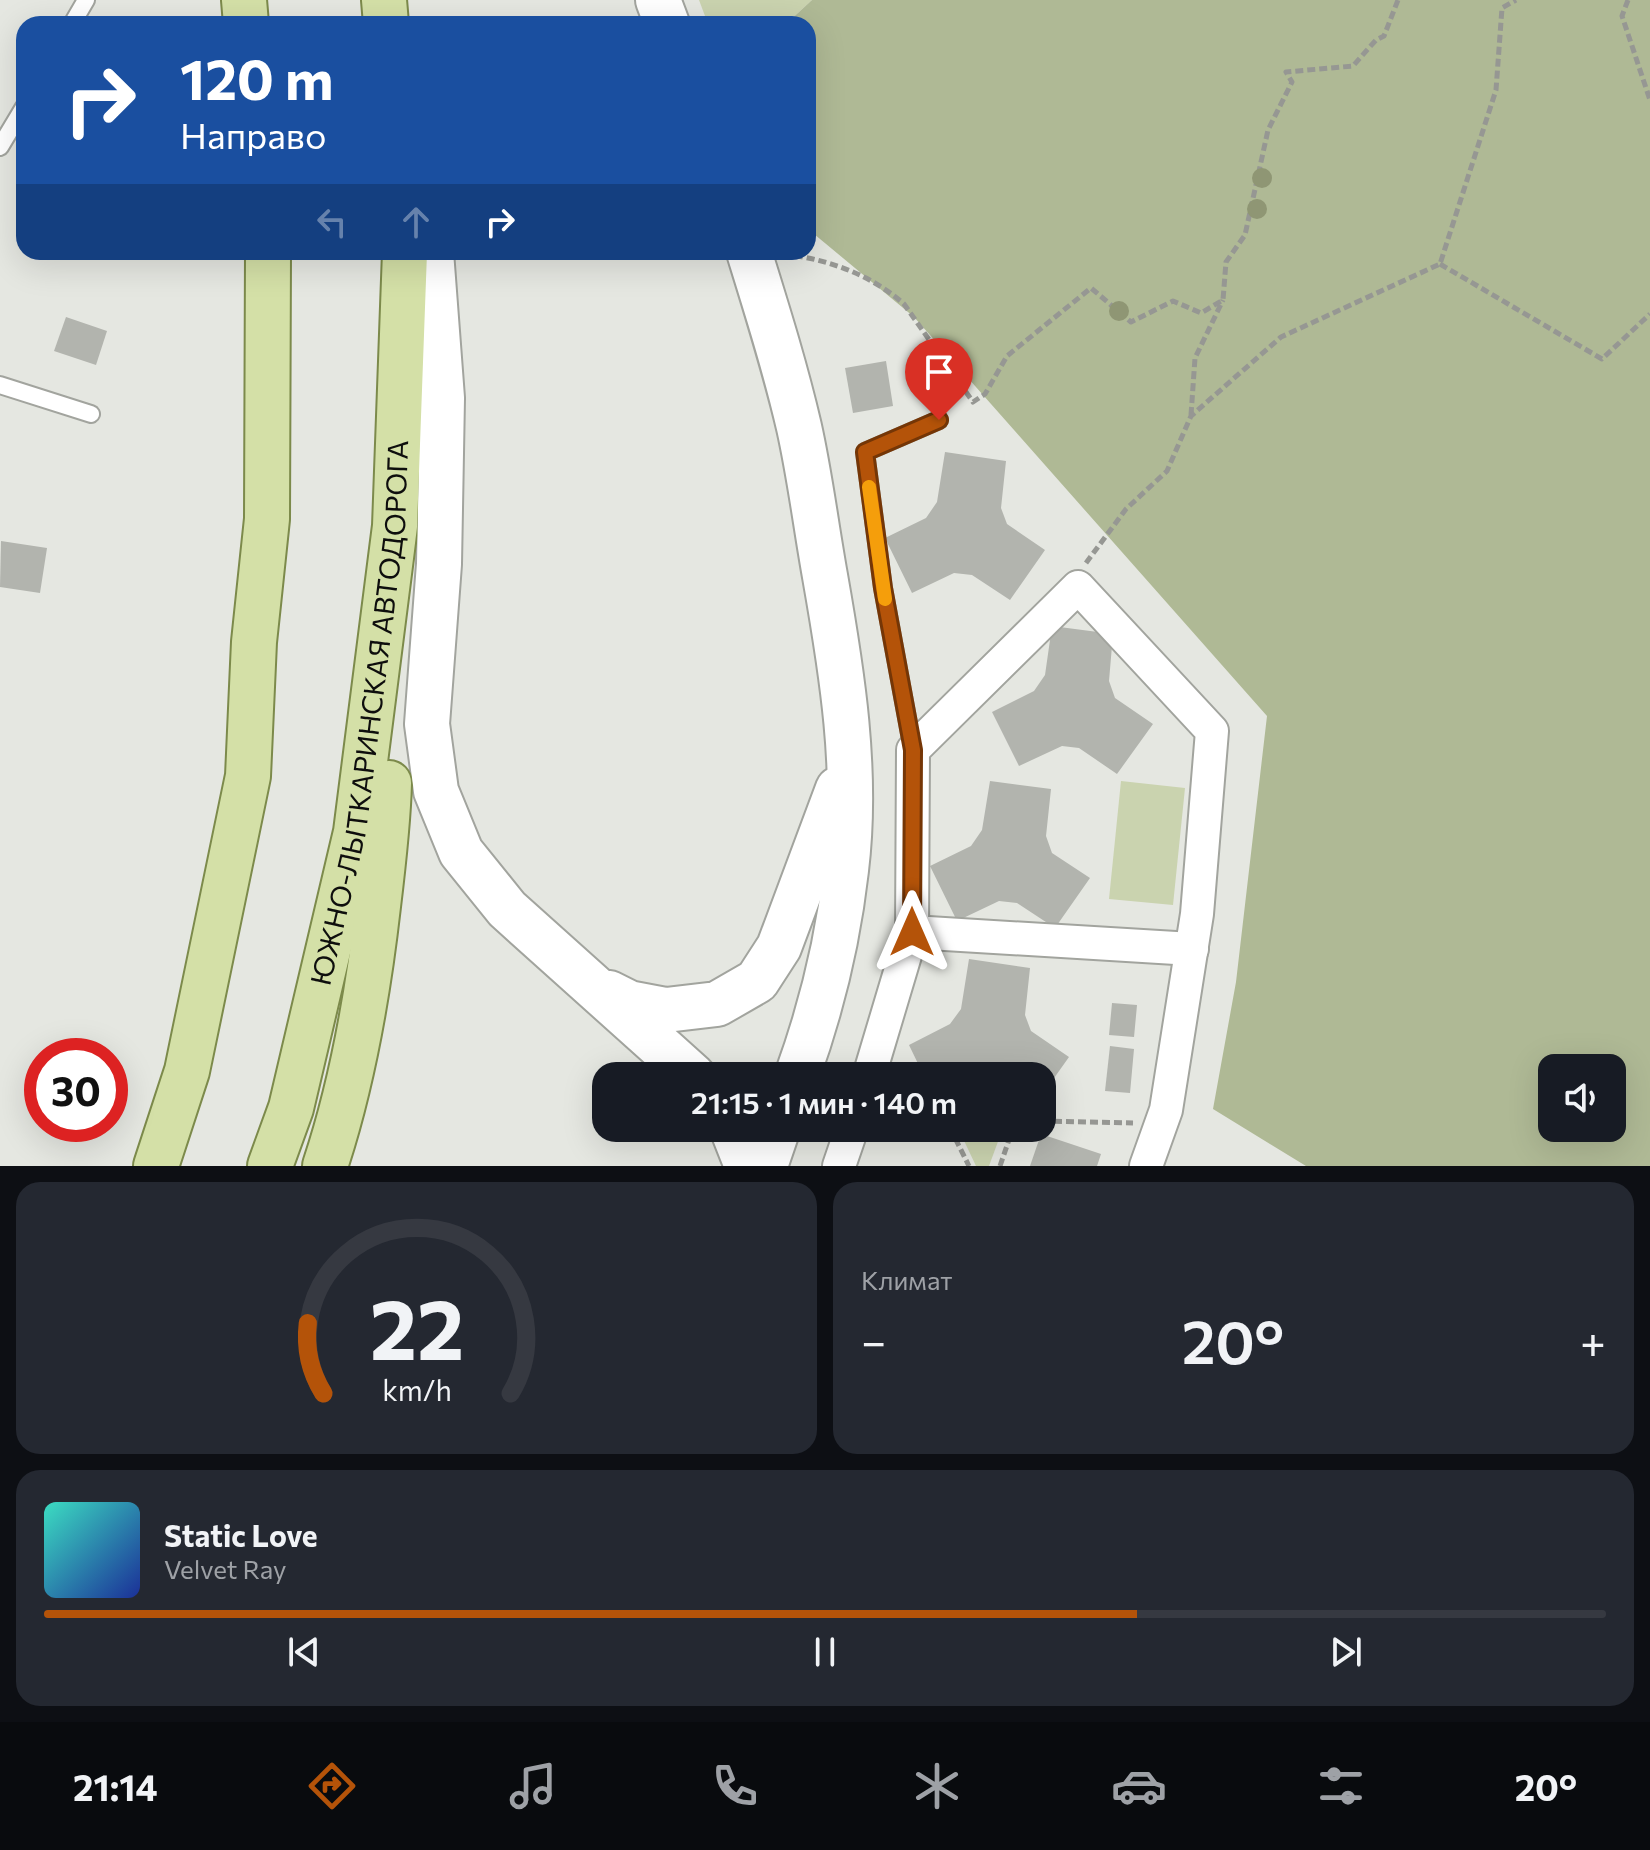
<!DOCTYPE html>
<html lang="ru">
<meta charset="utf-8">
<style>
body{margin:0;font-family:Commissioner,sans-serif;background:#242831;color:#f1f3f6;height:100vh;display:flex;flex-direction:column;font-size:30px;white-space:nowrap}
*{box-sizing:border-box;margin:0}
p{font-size:26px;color:#9ea1a6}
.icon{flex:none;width:44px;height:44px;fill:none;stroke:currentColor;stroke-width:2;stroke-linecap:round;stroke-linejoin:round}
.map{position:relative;height:1166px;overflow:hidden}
.panel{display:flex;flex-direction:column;gap:16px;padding:16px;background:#0d0f14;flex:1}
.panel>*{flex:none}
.top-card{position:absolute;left:16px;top:16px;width:800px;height:244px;border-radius:24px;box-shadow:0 8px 32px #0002;background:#1a4fa0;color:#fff;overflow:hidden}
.buttons{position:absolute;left:1538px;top:1054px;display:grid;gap:16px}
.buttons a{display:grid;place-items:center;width:88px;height:88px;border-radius:16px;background:#171b24;box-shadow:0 8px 32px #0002;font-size:40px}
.speed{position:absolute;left:24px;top:1038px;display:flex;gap:16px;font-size:40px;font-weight:700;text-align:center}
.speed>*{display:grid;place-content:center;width:104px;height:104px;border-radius:50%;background:#171b24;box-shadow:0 8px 32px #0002;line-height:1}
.speed .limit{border:12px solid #d22;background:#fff;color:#111}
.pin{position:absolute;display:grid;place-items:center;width:68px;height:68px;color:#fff;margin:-82px -34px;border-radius:50% 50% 50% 0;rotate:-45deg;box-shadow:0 0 8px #0007}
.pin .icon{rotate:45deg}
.me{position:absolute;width:88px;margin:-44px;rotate:0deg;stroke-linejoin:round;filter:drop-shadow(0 0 6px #0008)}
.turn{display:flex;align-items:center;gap:28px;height:168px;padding:0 32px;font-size:36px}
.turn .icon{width:104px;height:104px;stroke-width:2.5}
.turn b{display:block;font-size:56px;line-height:68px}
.lanes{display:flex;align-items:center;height:76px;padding:0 32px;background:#0003;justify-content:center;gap:40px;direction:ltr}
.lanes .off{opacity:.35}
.big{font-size:60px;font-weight:600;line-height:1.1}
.panel .widget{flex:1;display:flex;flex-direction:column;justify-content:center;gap:12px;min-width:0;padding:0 28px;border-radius:24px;background:#242831}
.panel .dial{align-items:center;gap:0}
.dial svg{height:208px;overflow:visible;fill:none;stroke:#363941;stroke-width:7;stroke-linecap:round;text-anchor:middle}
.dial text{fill:#f1f3f6;stroke:none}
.song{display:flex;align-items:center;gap:24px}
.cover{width:96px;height:96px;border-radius:12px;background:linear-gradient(135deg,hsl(170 70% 55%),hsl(230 70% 35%))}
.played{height:8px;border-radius:4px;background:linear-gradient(90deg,#b45309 70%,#363941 70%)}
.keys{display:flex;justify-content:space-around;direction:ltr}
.heat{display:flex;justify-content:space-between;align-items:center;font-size:44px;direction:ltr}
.panel .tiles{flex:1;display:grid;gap:16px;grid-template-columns:1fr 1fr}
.widget:last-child{grid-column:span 2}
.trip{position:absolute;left:592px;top:1062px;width:464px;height:80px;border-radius:24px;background:#171b24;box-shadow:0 8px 32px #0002;font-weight:600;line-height:80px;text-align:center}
.menu{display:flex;height:128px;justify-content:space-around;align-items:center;background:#090b0e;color:#9ea1a6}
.menu .icon{width:56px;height:56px}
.menu .on{color:#b45309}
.menu b{font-size:36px;color:#f1f3f6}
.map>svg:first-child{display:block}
.green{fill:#cad3af}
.forest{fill:#afb995;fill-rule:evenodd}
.building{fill:#b2b4ae}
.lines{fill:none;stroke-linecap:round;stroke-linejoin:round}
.lane-casing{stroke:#a2a49e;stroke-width:20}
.street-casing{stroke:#a2a49e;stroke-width:36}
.secondary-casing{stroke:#a2a49e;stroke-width:48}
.primary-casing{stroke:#7c8a4b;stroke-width:48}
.path{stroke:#969793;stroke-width:5;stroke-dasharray:8 4;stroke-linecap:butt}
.lane{stroke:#fff;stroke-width:16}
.street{stroke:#fff;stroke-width:32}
.secondary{stroke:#fff;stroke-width:44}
.primary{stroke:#d4e0a7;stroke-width:44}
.tree{fill:#8f9674}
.route-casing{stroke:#753606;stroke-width:20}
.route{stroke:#b45309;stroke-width:14}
.slow{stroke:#f59e0b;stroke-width:14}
.labels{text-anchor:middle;stroke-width:8;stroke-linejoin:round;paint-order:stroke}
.street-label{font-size:28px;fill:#0e0e0d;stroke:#fff}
</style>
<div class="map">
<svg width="1650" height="1166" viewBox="0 0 1650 1166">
<rect width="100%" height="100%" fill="#e5e7e1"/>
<g class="green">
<path d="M699,0h113l-26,24h-78z"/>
<path d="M1121,781l64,7 -12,117 -64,-6z"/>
<path d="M958,1128h45l-14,38h-13z"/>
</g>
<path class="forest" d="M812,0h838v1166h-344l-93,-57 23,-127 31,-266 -353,-399 -106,-88v-205h-22zM1552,1068h60v60h-60z"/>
<g class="building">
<path d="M66,317l41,14 -11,34 -42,-14z"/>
<path d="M886,361l7,45 -40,7 -8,-45z"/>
<path d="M945,452l61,9 -5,47 6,16 38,26 -35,50 -38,-25 -18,-2 -42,20 -27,-55 41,-20 11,-16z"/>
<path d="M1,541l46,7 -7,45 -40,-6z"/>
<path d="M1052,626l61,8 -4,47 6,17 38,26 -36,50 -38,-26 -17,-2 -43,20 -27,-54 42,-21 11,-16z"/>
<path d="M990,781l61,8 -5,47 6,17 38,25 -35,50 -38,-25 -18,-2 -42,20 -27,-55 41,-20 11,-16z"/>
<path d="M969,959l61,9 -5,47 6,16 38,26 -27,38v-19h-118l-15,-31 41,-21 11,-15z"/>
<path d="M1112,1003l25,2 -3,32 -25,-2z"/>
<path d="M1110,1046l24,3 -4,44 -25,-2z"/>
<path d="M1041,1134l60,20 -4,12h-67z"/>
</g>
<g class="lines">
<defs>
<g id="lane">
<path d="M72,24l14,-24"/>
<path d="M0,147l24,-40"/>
<path d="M0,385l91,29"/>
<path d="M913,750l-30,-162 -18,-136 74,-32"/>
</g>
<g id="street">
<path d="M912,932l280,17"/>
<path d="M869,1076l43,-144 1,-182 165,-163 134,144 -15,183 -31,196 -20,56"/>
<path d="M839,1166l13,-38"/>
</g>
<g id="secondary">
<path d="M658,0l9,24"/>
<path d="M431,252l11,146 -3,166 -12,160 9,67 25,61 46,57 186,167"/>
<path d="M749,252c18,58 36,115 50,175 11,49 17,99 26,149 17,96 33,196 21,294 -8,70 -25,140 -49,206"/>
<path d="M609,993l20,10 37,7 51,-6 40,-23 22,-34 59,-158"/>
<path d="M732,1128l15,38"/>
<path d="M765,1166l13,-38"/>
</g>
<g id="primary">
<path d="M244,0l2,24"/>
<path d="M384,0l2,24"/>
<path d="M156,1166l31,-95 61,-295 6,-134 13,-123 1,-267"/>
<path id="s1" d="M270,1166l21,-58 65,-276 39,-306 10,-274"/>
<path d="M325,1166c28,-84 43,-172 53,-260 5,-41 10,-82 11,-123"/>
</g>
</defs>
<use href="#lane" class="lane-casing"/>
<use href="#street" class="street-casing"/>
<use href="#secondary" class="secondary-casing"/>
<use href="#primary" class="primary-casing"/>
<g class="path">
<path d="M1628,0l-6,16 28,84"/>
<path d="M783,254c44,5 87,20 121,50l69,98 12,-8 22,-38 84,-68 40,34 42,-21 28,12 22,-13 3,-38 19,-27 23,-105 24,-48 -6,-10 67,-6 23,-26 8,-4 14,-36"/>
<path d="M1440,264l162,95 48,-45"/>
<path d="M1191,415l4,-57 28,-58"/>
<path d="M1086,563l40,-54 41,-38 24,-55 90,-79 159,-73 56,-174 6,-82 14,-8"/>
<path d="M1042,1121l91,2"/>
<path d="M950,1128l19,38"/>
<path d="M1000,1166l13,-38"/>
</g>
<use href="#lane" class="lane"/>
<use href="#street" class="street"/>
<use href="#secondary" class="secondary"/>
<use href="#primary" class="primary"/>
</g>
<g class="tree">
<circle cx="1262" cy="178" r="10"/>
<circle cx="1257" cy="209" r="10"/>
<circle cx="1119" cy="311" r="10"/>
</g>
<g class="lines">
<defs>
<path id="route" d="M912,932l1,-182 -30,-162 -18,-136 74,-32"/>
</defs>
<use href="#route" class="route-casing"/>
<use href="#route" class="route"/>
<path class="slow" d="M869,487l16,112"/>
</g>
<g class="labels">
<g class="street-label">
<text dy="10" stroke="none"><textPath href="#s1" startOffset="464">ЮЖНО-ЛЫТКАРИНСКАЯ АВТОДОРОГА</textPath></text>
</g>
</g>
</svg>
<div class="buttons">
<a><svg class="icon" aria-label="sound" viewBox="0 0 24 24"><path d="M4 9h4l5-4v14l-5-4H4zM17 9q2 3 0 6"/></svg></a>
</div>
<div class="speed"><div class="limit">30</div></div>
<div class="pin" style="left:939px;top:420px;background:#d93025"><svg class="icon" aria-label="arrive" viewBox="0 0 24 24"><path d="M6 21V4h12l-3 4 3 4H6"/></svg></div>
<svg class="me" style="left:912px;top:932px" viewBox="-20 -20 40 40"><path d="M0-17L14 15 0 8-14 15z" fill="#b45309" stroke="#fff" stroke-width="4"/></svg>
<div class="trip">21:15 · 1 мин · 140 m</div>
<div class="top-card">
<div class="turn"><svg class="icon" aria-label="right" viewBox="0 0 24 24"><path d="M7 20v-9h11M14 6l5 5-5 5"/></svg><div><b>120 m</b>Направо</div></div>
<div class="lanes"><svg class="icon off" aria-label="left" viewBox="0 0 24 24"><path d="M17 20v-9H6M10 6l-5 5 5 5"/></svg><svg class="icon off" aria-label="ahead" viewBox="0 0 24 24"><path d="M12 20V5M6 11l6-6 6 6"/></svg><svg class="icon" aria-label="right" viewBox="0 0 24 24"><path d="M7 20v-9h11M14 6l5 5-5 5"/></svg></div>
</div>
</div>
<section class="panel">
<div class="tiles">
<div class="widget dial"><svg viewBox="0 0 100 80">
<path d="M14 69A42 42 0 1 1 86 69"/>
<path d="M14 69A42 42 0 0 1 8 42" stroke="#b45309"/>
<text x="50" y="56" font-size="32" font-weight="700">22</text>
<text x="50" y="72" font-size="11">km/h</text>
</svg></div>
<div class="widget"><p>Климат</p>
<div class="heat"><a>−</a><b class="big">20°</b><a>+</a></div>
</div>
<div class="widget">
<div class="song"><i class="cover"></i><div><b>Static Love</b><p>Velvet Ray</p></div></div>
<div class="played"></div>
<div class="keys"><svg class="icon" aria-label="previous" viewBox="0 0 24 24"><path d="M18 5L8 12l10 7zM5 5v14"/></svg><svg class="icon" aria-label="pause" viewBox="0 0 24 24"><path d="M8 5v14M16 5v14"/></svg><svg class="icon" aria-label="next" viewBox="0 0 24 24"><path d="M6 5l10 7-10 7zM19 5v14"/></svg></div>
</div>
</div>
</section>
<nav class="menu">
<b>21:14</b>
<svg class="icon on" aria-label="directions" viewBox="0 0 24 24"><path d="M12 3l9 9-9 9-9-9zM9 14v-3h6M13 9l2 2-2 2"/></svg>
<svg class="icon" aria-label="music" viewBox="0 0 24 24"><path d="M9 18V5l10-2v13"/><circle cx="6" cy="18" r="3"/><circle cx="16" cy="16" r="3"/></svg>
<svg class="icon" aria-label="phone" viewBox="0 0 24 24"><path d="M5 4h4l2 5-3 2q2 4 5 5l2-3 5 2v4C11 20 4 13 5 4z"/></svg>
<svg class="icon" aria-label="climate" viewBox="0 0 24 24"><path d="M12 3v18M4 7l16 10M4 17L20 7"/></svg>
<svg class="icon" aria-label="car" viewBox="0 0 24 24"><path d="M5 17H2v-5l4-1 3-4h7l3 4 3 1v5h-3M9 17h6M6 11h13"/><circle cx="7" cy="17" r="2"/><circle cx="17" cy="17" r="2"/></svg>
<svg class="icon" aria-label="filters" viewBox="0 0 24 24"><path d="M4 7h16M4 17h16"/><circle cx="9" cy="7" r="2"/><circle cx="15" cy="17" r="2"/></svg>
<b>20°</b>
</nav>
